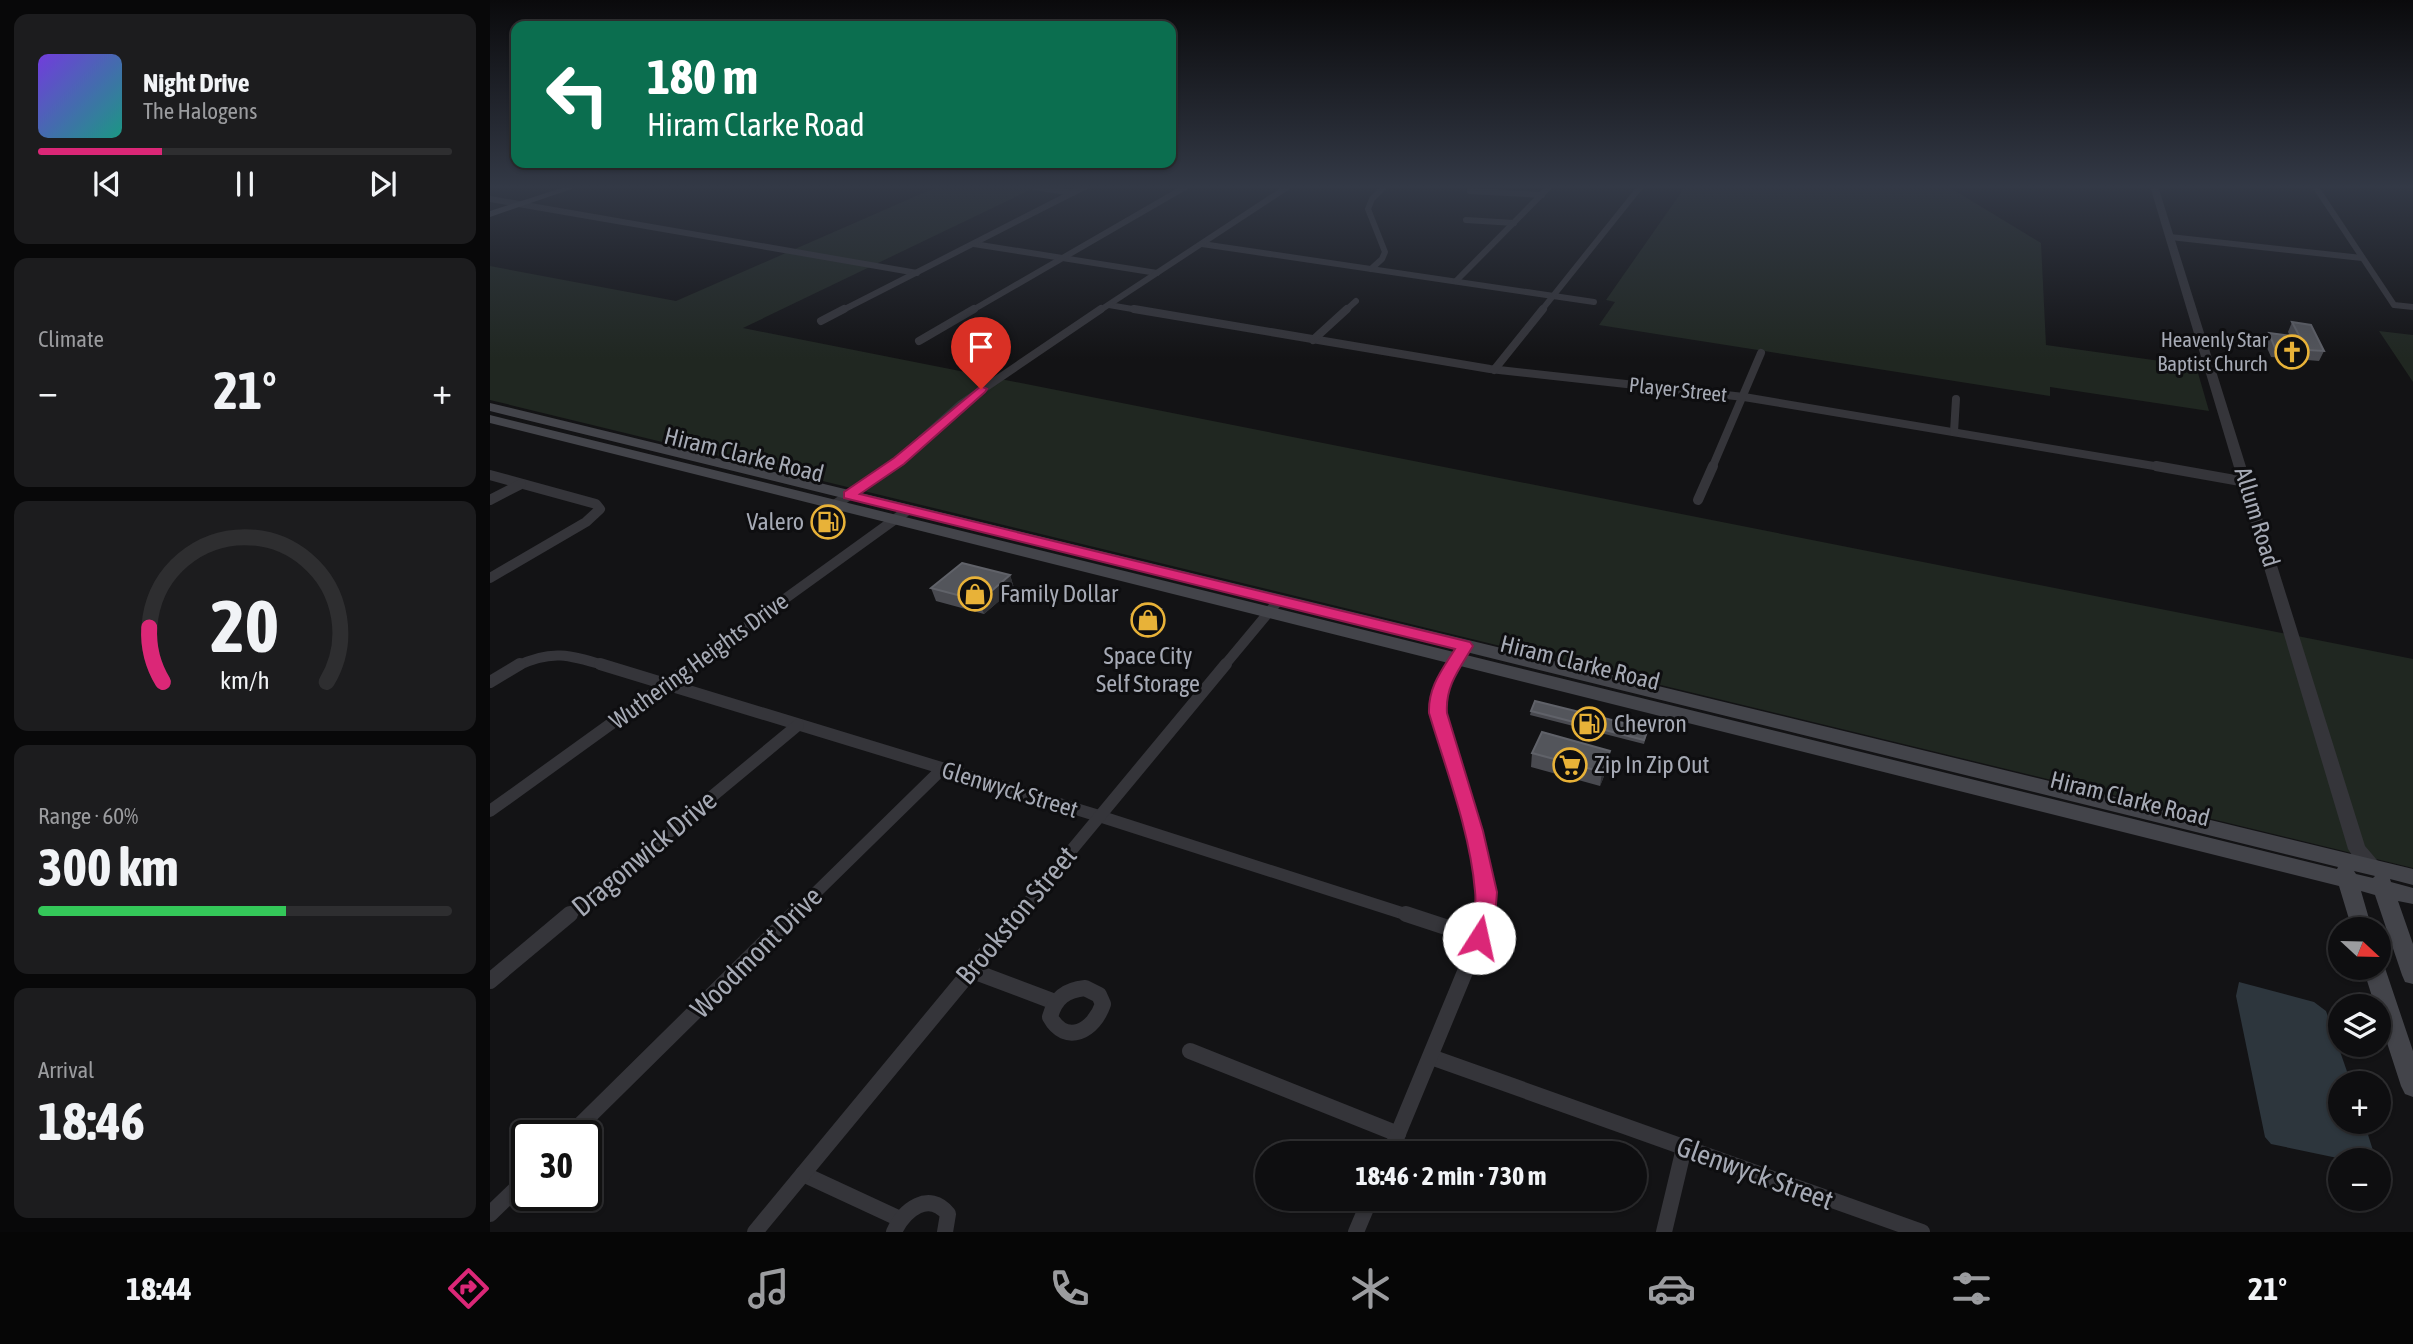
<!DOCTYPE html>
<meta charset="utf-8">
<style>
body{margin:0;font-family:"Asap Condensed",sans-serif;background:#1c1c1e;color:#f1f3f6;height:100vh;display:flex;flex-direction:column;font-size:26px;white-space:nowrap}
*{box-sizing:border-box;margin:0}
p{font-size:23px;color:#9b9c9f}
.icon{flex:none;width:38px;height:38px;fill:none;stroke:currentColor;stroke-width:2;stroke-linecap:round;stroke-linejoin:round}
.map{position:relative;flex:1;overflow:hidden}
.drawer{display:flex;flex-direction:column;gap:14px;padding:14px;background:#080809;width:490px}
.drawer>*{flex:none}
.banner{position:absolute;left:21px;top:21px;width:665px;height:147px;border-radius:14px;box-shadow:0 2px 5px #0004,0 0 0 2px #2e2e30;background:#0b6e4f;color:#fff;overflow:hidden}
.needle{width:46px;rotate:112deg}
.buttons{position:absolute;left:1838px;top:917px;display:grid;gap:14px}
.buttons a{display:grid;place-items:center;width:63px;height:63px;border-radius:50%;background:#0e0e10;box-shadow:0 2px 5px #0004,0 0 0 2px #2e2e30;font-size:35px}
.speed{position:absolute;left:21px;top:1120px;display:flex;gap:14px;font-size:35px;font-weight:700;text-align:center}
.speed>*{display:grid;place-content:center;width:91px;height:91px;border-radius:50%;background:#0e0e10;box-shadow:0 2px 5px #0004,0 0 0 2px #2e2e30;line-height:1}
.speed .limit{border:4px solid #111;border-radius:10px;background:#fff;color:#111}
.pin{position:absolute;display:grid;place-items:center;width:60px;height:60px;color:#fff;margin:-72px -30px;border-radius:50% 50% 50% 0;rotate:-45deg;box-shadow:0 0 7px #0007}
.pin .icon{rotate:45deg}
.me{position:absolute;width:77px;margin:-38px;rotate:10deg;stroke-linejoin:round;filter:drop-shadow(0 0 5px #0008)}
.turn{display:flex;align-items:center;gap:24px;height:147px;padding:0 21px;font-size:32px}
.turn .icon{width:91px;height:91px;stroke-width:2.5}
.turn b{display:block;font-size:49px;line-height:60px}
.big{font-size:52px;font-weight:700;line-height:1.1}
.drawer .card{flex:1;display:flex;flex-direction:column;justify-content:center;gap:10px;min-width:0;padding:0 24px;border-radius:14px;background:#1c1c1e}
.drawer .dial{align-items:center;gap:0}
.dial svg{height:182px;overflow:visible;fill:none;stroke:#2e2e30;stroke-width:7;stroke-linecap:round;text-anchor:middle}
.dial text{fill:#f1f3f6;stroke:none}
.song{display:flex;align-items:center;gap:21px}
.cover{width:84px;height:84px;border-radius:10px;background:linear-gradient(135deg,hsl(260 70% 55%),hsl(170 70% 35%))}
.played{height:7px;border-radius:4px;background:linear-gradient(90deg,#db2777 30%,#2e2e30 30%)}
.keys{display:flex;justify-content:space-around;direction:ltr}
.heat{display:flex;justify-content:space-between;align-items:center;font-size:38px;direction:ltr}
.charge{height:10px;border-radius:5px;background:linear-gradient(90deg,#34c759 60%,#2e2e30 0)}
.trip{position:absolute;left:765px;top:1141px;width:392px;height:70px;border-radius:35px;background:#0e0e10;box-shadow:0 2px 5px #0004,0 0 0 2px #2e2e30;font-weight:700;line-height:70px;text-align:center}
.menu{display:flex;height:112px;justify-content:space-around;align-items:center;background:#060606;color:#9b9c9f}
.menu .icon{width:49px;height:49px}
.menu .active{color:#db2777}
.menu b{font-size:32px;color:#f1f3f6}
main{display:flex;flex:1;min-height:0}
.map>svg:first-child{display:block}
.green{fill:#202721}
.water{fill:#2d363d}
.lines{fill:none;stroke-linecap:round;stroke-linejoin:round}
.minor-far4{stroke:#35353a;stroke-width:6}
.minor-far3{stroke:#35353a;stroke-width:8}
.minor-far2{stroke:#35353a;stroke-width:10}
.minor-far1{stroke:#35353a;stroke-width:12}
.minor{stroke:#35353a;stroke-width:16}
.tertiary{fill:#35353a;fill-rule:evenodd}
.secondary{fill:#43444a;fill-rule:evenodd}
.wall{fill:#494a50}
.shaded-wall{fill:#2f3034}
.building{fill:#53555b;stroke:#606269;stroke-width:2}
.route{fill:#db2777;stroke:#8e194d;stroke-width:2}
.labels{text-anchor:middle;stroke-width:6;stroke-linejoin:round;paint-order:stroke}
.far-poi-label{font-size:21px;fill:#a6aab5;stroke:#0e0e10;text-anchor:end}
.far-street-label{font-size:21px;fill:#a6aab5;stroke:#0e0e10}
.street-label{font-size:24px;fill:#a6aab5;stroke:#0e0e10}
.poi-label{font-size:24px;fill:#a6aab5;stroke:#0e0e10;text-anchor:start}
.near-street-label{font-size:28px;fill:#a6aab5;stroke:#0e0e10}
</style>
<main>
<section class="drawer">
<div class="card">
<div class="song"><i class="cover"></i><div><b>Night Drive</b><p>The Halogens</p></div></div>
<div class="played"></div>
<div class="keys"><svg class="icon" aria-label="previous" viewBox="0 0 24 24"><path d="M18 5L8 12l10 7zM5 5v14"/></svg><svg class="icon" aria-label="pause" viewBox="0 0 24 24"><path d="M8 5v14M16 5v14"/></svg><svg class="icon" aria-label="next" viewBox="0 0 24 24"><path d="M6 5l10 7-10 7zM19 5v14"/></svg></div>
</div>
<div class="card"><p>Climate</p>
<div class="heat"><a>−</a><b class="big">21°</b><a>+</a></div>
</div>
<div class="card dial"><svg viewBox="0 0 100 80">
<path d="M14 69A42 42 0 1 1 86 69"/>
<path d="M14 69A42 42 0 0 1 8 45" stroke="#db2777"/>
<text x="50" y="56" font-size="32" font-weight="700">20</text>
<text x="50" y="72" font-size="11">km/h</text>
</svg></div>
<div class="card"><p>Range · 60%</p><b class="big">300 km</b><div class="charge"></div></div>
<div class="card"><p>Arrival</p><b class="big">18:46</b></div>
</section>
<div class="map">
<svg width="1923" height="1232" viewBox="0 0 1923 1232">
<rect width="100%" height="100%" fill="#131315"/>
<g class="green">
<path d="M449,186h99l-295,142 1670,331v209l-1923,-468v-134l186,35z"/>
<path d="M1187,186h270l94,57 5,102 150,21 13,45 -159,-24v9l-451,-71 16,-23 -9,-2 79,-113z"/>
<path d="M1889,331l34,4v47z"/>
</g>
<path class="water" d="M1749,982l75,20 12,9 25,72h-11v39h24l12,38h-29l-76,-16 -6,-7 -29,-141z"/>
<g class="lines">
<g class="minor-far4">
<path d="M1825,186l79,119 19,2"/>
<path d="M544,187l39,6"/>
<path d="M980,191l72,4"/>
<path d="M0,199l427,74"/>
<path d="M976,220l48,3"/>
<path d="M1680,237l192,21"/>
<path d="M484,244l183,29"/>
<path d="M712,244l392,58"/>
<path d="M881,269l11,-10 3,-7 -17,-43 4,-10 13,-13"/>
<path d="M966,281l94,-95"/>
<path d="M619,305l35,6"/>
<path d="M351,311l245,-125"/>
<path d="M481,311l216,-125"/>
<path d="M609,311l190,-125"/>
<path d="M855,311l11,-10"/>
<path d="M1051,311l100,-125"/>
</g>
<g class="minor-far3">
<path d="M644,309l356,60 254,28 422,71"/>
<path d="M331,321l23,-12"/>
<path d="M823,340l34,-31"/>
<path d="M429,341l55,-32"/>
<path d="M1004,370l49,-61"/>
<path d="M1464,432l2,-33"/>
<path d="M399,468l72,-64 140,-95"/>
<path d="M1222,468l49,-115"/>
</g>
<g class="minor-far2">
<path d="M1666,466l90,16"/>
<path d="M0,475l106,29 4,5 -14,13 -96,56"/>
<path d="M0,500l31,-16"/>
<path d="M1208,500l15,-34"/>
<path d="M346,504l56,-38"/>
<path d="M27,666c35,-17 53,-11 89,0"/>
<path d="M202,666l216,-156"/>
<path d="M734,666l55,-66"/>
<path d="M963,666l12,-20"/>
</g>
<g class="minor-far1">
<path d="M110,664l499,152 312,100"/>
<path d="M964,664l-12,22 -4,27 40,133 8,44 -2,26"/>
<path d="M0,682l30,-18"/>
<path d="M0,811l204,-147"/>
<path d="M78,916l230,-191"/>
<path d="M302,916l150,-147"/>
<path d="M527,916l209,-252"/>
</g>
<g class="minor">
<path d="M916,914l73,24"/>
<path d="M480,970l85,32"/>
<path d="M0,981l80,-67"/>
<path d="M595,988l14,7 4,9c-9,27 -37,42 -53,13 5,-19 16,-27 35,-29z"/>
<path d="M700,1051l208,83"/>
<path d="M941,1057l491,175"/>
<path d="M79,1136l225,-222"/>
<path d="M900,1153l89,-215 6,-24"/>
<path d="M313,1174l97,45"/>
<path d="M0,1214l37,-36"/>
<path d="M265,1232l263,-318"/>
<path d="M404,1232c10,-22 35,-42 54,-18l-3,18"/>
<path d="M866,1232l14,-33"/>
<path d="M1174,1232l20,-84"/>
</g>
<path class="tertiary" d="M1660,186h8l207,660 18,21 -3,5c-14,5 -25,-12 -32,-23z"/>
<g class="secondary">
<path d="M78,186h12l-90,31v-6z"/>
<path d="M0,403l1923,466v16l-23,-6 1,3 22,6v16l-15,-3 15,43v40l-8,-2 -3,-7 -27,-80 -14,-4 11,38h-20l-13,-43 -1849,-463v-8l1847,454 1,-2 -1848,-456zM1864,871l21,5 -2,2 -17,-4z"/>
<path d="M1888,960l7,8 28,83v46l-8,-3 -4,-8 -23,-71v-9h-3l-12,-38h15z"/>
</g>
</g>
<g class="wall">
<path d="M1802,322l32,29 -5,10 -48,-4 -6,-14 4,-10 21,3 -2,-4z"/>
<path d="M520,575l4,13 -30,26 -48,-13 -5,-13z"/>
<path d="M671,609l2,8 -10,11 -19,-5 -2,-9z"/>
<path d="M1041,711l116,22 -3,11 -114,-29z"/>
<path d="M1120,751l-1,13 -9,22 -69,-19 1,-14z"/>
</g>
<g class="shaded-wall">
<path d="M520,575l4,13 -30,26 -4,-13z"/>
<path d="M671,609l2,8 -10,11 -1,-9z"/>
<path d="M1120,751l-1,13 -9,22 2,-14z"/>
</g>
<g class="building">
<path d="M1802,322l19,3 13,26 -49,-3 -6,-15 31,4z"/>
<path d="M472,563l48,12 -30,26 -49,-13z"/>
<path d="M652,604l19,5 -9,10 -20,-5z"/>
<path d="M1045,701l113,28 -4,11 -113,-29z"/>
<path d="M1052,732l68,19 -8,21 -70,-19z"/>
</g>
<linearGradient id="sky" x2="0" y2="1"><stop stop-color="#0a0a0c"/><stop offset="0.52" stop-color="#333946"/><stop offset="1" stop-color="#333946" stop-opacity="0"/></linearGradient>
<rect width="1923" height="359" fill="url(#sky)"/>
<path class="route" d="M491,386l6,3 -2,3 -81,72 -44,30 610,148 3,4c-13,22 -28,40 -26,67l36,118 14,61 -2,25 -8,28 -8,2 -8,-2 -3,-7c4,-15 9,-31 7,-47 -5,-60 -29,-121 -46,-178 -1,-26 13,-43 26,-64l-611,-151v-6l50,-34z"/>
<defs>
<symbol id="church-ring" viewBox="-11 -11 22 22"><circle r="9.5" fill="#0e0e10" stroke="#e8b238" stroke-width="1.5"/><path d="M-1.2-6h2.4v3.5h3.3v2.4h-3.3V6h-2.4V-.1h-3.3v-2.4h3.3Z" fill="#e8b238"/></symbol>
<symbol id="fuel-ring" viewBox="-11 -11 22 22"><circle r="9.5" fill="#0e0e10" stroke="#e8b238" stroke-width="1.5"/><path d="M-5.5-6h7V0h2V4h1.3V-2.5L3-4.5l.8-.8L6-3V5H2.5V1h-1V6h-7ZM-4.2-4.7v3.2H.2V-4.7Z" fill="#e8b238"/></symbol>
<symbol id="shop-ring" viewBox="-11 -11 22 22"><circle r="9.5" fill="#0e0e10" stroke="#e8b238" stroke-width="1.5"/><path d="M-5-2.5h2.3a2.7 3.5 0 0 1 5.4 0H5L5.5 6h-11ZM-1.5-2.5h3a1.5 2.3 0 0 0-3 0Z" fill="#e8b238"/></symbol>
<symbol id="supermarket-ring" viewBox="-11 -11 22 22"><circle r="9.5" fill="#0e0e10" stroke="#e8b238" stroke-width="1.5"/><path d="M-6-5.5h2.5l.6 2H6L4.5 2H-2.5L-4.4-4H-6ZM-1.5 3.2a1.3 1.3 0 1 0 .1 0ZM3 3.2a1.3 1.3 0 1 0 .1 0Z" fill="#e8b238"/></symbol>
</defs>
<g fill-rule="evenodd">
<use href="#church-ring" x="1783" y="333" width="38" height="38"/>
<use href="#fuel-ring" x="319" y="503" width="38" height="38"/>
<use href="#shop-ring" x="466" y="575" width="38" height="38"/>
<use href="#shop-ring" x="639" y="601" width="38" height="38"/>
<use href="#fuel-ring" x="1080" y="705" width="38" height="38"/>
<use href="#supermarket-ring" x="1061" y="746" width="38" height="38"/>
</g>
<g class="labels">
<g class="far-poi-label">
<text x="1778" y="347">Heavenly Star<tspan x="1778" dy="24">Baptist Church</tspan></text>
</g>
<g class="far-street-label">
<text transform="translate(1188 390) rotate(6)" y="7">Player Street</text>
</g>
<g class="street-label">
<text transform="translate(254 455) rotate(14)" y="8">Hiram Clarke Road</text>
<text transform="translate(1767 517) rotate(73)" y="8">Allum Road</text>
<text transform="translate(209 661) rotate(-36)" y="8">Wuthering Heights Drive</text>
<text transform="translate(1090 663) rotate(14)" y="8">Hiram Clarke Road</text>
<text transform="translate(520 790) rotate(17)" y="8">Glenwyck Street</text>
<text transform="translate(1640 799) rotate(14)" y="8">Hiram Clarke Road</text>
</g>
<g class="poi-label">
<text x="314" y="530" text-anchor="end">Valero</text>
<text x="510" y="602">Family Dollar</text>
<text x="658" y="664" text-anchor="middle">Space City<tspan x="658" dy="28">Self Storage</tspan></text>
<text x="1124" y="732">Chevron</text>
<text x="1104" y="773">Zip In Zip Out</text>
</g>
<g class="near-street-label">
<text transform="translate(154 853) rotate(-40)" y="10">Dragonwick Drive</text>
<text transform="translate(526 915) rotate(-50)" y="10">Brookston Street</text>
<text transform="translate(266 952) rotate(-45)" y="10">Woodmont Drive</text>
<text transform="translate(1265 1173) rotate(20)" y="10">Glenwyck Street</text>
</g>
</g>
</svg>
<div class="buttons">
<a><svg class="needle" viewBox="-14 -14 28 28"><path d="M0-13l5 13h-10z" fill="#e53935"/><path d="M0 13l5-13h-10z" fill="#9b9c9f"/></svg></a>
<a><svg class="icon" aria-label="layers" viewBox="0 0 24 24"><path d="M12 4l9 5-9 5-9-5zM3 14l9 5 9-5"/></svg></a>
<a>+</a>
<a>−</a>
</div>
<div class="speed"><div class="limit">30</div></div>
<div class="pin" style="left:491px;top:389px;background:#d93025"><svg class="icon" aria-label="arrive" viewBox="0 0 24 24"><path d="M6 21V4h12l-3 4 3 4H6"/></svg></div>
<svg class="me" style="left:989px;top:938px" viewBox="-20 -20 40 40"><circle r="19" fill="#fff"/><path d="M0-13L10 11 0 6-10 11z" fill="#db2777"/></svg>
<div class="trip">18:46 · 2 min · 730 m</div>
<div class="banner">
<div class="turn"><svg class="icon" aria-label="left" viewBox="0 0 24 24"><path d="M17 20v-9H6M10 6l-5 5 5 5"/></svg><div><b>180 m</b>Hiram Clarke Road</div></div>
</div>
</div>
</main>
<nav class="menu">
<b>18:44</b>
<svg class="icon active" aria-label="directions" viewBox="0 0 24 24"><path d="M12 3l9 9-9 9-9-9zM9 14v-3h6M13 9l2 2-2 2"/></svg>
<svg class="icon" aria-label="music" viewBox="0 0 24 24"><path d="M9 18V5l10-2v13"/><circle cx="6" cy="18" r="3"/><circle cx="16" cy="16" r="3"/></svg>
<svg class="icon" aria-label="phone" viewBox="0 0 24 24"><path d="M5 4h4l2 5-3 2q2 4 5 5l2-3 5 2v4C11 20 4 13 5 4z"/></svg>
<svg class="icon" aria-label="climate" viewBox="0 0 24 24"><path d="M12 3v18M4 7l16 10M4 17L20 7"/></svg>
<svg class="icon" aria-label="car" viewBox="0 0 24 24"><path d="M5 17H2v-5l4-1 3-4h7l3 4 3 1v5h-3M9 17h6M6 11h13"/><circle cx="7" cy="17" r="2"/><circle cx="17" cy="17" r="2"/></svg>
<svg class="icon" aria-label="filters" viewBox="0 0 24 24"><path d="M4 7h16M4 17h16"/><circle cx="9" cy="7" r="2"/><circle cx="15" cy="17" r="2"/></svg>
<b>21°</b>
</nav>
